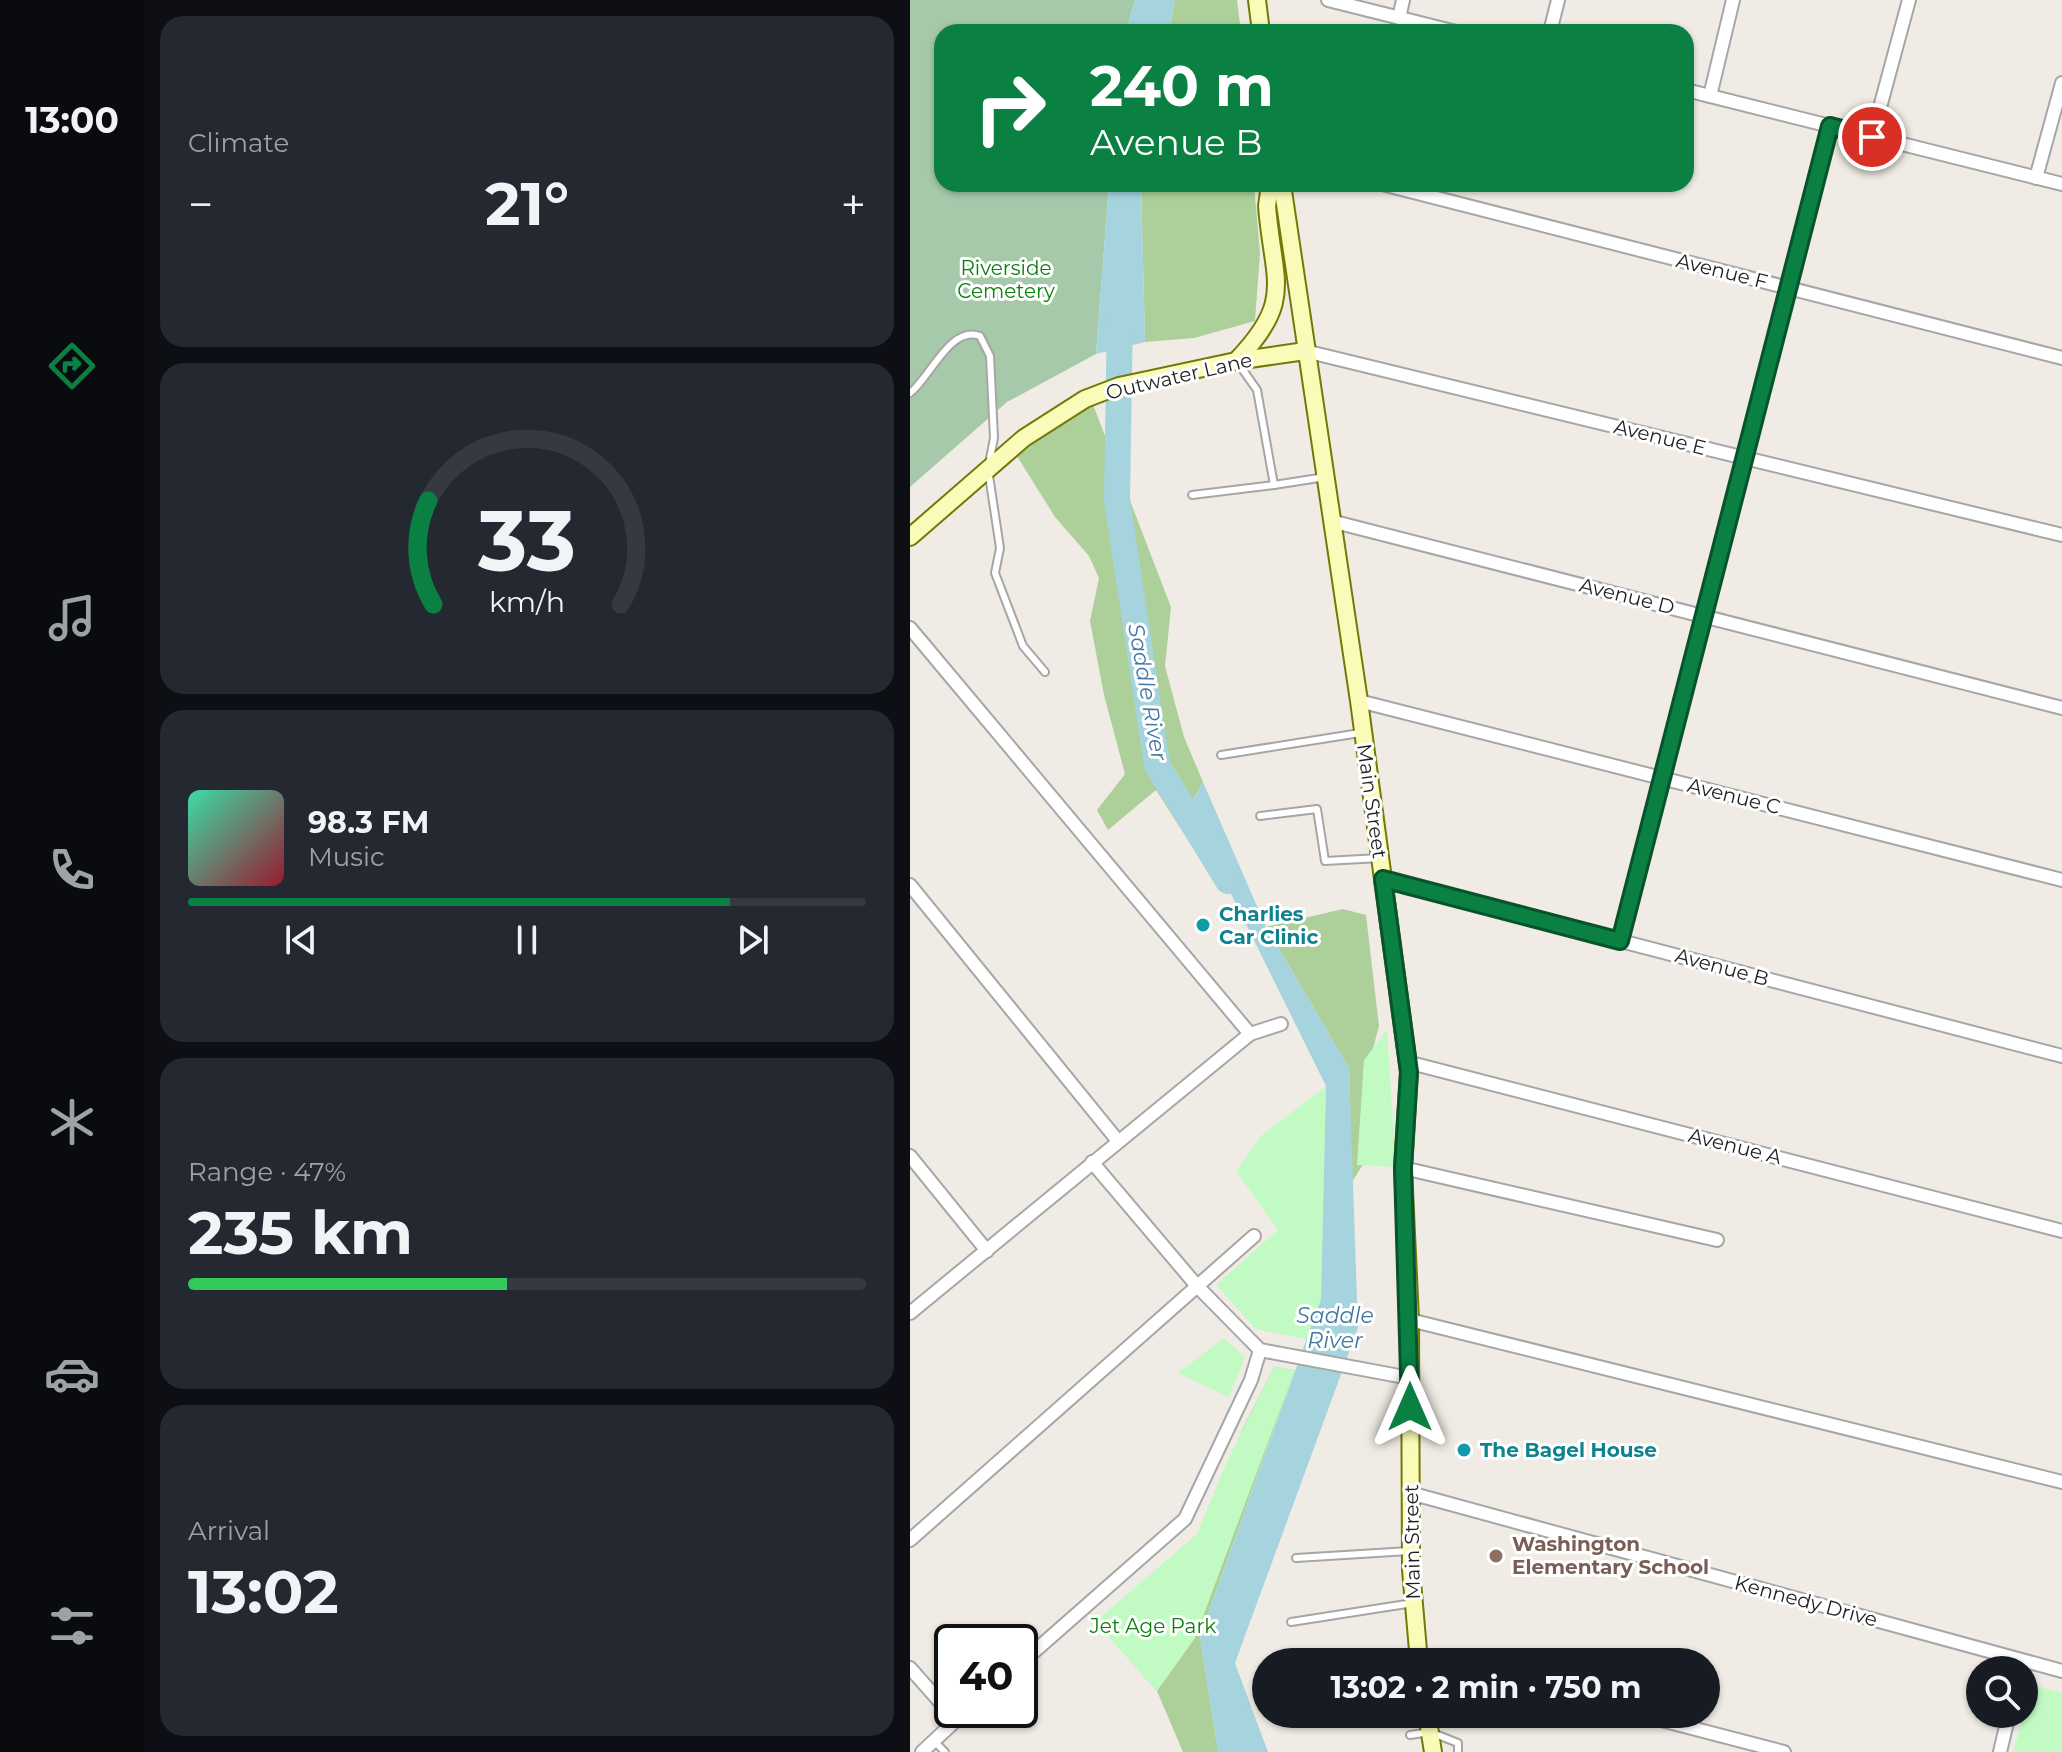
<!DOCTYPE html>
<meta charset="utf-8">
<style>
body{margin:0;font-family:Montserrat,sans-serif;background:#242831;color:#f1f3f6;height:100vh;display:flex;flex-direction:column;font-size:30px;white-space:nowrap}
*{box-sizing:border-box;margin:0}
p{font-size:26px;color:#9ea1a6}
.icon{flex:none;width:44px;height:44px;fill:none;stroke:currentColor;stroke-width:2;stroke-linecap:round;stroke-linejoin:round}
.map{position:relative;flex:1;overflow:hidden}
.side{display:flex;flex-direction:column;gap:16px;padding:16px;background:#0d0f14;width:766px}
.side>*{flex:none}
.hud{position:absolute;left:24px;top:24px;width:760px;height:168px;border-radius:24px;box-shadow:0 2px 6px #0004;background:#0b8043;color:#fff;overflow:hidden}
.buttons{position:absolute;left:1056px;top:1656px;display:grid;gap:16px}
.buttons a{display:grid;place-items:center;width:72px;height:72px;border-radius:50%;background:#171b24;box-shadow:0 2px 6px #0004;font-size:40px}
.speed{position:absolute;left:24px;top:1624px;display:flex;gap:16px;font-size:40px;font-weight:700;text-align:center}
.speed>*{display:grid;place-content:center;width:104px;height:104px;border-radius:50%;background:#171b24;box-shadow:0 2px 6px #0004;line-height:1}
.speed .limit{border:4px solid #111;border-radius:12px;background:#fff;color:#111}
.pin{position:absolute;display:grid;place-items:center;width:68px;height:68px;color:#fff;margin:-34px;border:4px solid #fff;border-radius:50%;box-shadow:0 2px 8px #0007}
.me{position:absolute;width:88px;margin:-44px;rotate:0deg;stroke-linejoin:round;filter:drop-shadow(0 0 6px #0008)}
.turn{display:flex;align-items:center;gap:28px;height:168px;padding:0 24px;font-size:36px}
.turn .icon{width:104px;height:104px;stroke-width:2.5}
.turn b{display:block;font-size:56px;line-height:68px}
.big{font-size:60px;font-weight:700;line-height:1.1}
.side .widget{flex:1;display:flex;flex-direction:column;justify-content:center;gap:12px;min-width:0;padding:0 28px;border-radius:24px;background:#242831}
.side .dial{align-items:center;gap:0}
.dial svg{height:208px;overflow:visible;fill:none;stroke:#363941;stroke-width:7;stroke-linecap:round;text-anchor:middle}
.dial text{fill:#f1f3f6;stroke:none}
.song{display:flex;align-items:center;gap:24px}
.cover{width:96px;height:96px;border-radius:12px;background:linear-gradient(135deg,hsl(160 70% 55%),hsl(350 70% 35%))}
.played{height:8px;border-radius:4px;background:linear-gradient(90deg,#0b8043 80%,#363941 80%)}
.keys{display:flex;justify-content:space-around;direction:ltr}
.heat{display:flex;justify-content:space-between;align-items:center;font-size:44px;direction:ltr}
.charge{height:12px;border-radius:6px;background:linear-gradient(90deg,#34c759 47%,#363941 0)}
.trip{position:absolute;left:342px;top:1648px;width:468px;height:80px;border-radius:40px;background:#171b24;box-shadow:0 2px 6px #0004;font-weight:700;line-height:80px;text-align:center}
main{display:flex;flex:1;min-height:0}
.tab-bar{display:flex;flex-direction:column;width:144px;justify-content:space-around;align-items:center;background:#090b0e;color:#9ea1a6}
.tab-bar .icon{width:56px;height:56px}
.tab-bar .selected{color:#0b8043}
.tab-bar b{font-size:36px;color:#f1f3f6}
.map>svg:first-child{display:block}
.forest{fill:#add09a}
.cemetery{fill:#a6c9aa}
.park{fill:#c2fac4}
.water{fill:#a5d4de}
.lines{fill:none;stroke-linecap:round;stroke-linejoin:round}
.river{stroke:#a5d4de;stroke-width:26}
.lane-casing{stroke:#a6a6a6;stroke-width:10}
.street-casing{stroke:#a6a6a6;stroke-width:16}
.secondary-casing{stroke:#737904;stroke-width:20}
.lane{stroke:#fff;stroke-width:6}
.street{stroke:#fff;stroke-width:12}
.secondary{stroke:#fafab9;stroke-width:16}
.route-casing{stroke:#07532c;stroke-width:20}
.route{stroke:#0b8043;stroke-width:14}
.culture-dot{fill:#0f9aa8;stroke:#fff;stroke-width:3}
.education-dot{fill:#8d6e63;stroke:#fff;stroke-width:3}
.labels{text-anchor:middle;stroke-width:6;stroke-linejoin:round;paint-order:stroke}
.park-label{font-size:20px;fill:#0a800d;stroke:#fff}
.street-label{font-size:20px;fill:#1f1f1f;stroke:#fff}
.culture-label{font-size:20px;font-weight:bold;fill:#0d838f;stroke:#fff;text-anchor:start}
.education-label{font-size:20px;font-weight:bold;fill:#785e54;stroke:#fff;text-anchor:start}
.water-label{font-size:22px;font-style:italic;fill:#4478a1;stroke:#fff}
</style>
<main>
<nav class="tab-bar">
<b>13:00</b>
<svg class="icon selected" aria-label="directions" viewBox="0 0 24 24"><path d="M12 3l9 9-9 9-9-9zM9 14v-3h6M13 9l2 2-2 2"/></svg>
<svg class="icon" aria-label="music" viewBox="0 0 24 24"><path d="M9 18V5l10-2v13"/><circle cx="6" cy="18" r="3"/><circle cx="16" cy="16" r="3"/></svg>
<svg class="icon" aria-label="phone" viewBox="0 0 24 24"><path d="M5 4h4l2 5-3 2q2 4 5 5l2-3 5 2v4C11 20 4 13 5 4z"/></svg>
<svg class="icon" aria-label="climate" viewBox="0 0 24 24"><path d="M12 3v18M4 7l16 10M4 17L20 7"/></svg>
<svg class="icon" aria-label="car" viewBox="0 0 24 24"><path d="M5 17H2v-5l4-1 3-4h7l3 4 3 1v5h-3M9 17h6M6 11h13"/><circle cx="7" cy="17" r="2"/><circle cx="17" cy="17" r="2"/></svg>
<svg class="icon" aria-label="filters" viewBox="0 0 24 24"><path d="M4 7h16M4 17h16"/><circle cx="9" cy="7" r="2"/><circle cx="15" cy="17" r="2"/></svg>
</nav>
<section class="side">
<div class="widget"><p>Climate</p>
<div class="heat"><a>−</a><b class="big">21°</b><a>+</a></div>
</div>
<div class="widget dial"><svg viewBox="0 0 100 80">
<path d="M14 69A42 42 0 1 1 86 69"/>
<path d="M14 69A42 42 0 0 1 12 29" stroke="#0b8043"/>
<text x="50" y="56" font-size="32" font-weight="700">33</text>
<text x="50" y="72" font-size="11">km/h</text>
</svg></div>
<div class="widget">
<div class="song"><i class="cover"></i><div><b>98.3 FM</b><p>Music</p></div></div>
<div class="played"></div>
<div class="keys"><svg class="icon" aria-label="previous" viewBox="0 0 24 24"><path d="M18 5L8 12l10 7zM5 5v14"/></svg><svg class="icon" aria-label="pause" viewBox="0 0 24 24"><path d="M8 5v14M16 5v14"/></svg><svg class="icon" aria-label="next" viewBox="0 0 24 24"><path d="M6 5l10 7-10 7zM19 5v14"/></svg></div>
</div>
<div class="widget"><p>Range · 47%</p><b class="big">235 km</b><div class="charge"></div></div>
<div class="widget"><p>Arrival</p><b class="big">13:02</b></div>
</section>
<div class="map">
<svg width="1152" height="1752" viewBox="0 0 1152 1752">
<rect width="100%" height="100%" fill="#f0ece5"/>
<g class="forest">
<path d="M265,0h62l4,32h-72z"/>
<path d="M231,184h113l6,69 -5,68 -61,17 -49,4z"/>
<path d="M182,402l79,205 -6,59 19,71 19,45 -24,44 -23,-36 -48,40 -11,-20 28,-36 -21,-79 -14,-74 9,-43 -10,-22 -34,-39 -40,-64z"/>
<path d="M433,909l23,6 13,111 -10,38 -2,94 -15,24 -3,-114 -83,-141z"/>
<path d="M364,1367l21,3 -95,266 18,116h-35l-26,-61 -24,-27 48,-74 62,-162z"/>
</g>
<path class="cemetery" d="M0,0h225l-9,32h-184v152h167l-13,170 -89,48 -97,85z"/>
<g class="park">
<path d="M477,1030l9,137 -39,-2 7,-105z"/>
<path d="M416,1086l-5,213 -15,40 -50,-10 -40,-44 62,-55 -42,-59 26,-36z"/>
<path d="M314,1338l21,19 -16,40 -51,-24z"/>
<path d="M364,1367l21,3 -100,268 -38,53 -62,-69 102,-88 30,-73z"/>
<path d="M1122,1685l30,8v59h-49z"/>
</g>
<g class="water">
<path d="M225,0h40l-6,32h-43z"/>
<path d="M199,184h32l4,158 -49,12z"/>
<path d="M293,782l63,145 83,141 9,260 -123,335 33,89h-50l-18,-116 121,-337 5,-213 -137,-277z"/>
</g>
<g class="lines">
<path class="river" d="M210,312l-3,188 40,265 71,116"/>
<defs>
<g id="lane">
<path d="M328,363l19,27 17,95 51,-8"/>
<path d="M0,393c20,-15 40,-68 70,-57l10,20 4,82 -6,31 12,79 -5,25 28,73 22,26"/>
<path d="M282,495l82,-10"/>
<path d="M311,755l139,-22"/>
<path d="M350,816l57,-7 8,52 55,-3"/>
<path d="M386,1558l113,-7"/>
<path d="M381,1622l122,-19"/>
<path d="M500,1735l20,-3 28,11v9"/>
<path d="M24,1741l11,11"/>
</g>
<g id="street">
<path d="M418,0l128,32"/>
<path d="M489,18l4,-18"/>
<path d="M640,32l8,-32"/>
<path d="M776,90l376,94"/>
<path d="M800,96l23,-96"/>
<path d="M962,137l37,-137"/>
<path d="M1126,178l26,-95"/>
<path d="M472,184l680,174"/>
<path d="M395,351l757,184"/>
<path d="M421,521l731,187"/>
<path d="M0,628l340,406"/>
<path d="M449,701l703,179"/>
<path d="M473,879l679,177"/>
<path d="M0,885l208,256"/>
<path d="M710,941l210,-815"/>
<path d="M497,1062l655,169"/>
<path d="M0,1156l77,95"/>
<path d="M182,1162l105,124 63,64 150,28"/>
<path d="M493,1168l314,72"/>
<path d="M0,1313l340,-279 31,-10"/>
<path d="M500,1320l652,162"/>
<path d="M500,1493l652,178"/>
<path d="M0,1540l344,-304"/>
<path d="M508,1657l19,5"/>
<path d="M110,1664l165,-145 66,-139 9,-30"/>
<path d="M0,1668l46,52"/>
<path d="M728,1714l146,38"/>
<path d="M12,1752l45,-42"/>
<path d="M1090,1752l9,-38"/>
</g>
<g id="secondary">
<path d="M347,0l4,32"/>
<path d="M372,184l77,517 50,371 -6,96 7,152 1,250 8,92"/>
<path d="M326,361c59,-61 37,-79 31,-155l2,-14 7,-8"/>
<path d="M0,537l114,-99 61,-39 34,-13 117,-25 69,-10"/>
<path d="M517,1714l6,38"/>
</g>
</defs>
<use href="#lane" class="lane-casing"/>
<use href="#street" class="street-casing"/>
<use href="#secondary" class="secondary-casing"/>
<use href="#lane" class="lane"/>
<use href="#street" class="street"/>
<use href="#secondary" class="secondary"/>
</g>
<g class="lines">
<defs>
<path id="route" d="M500,1407l-7,-239 6,-96 -26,-193 237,62 210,-815 42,11"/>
</defs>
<use href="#route" class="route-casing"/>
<use href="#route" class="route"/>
</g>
<g class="culture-dot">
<circle cx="293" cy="925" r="8"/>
<circle cx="554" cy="1450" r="8"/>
</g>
<circle class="education-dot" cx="586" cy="1556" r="8"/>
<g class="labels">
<g class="park-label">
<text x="96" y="275">Riverside<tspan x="96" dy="23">Cemetery</tspan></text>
<text x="243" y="1633">Jet Age Park</text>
</g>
<g class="street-label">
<text transform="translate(812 271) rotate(14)" y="7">Avenue F</text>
<text transform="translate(269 376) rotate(-13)" y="7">Outwater Lane</text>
<text transform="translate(750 437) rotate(14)" y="7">Avenue E</text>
<text transform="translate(717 596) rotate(14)" y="7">Avenue D</text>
<text transform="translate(824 796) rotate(14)" y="7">Avenue C</text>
<text transform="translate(462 801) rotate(82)" y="7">Main Street</text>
<text transform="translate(812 967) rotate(15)" y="7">Avenue B</text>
<text transform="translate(825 1146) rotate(14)" y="7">Avenue A</text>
<text transform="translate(502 1542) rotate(-91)" y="7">Main Street</text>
<text transform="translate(896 1601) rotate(15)" y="7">Kennedy Drive</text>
</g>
<g class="culture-label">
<text x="309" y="921">Charlies<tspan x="309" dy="23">Car Clinic</tspan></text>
<text x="570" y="1457">The Bagel House</text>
</g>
<g class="education-label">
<text x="602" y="1551">Washington<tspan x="602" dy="23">Elementary School</tspan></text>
</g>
<g class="water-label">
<text transform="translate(238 692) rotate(80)" y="8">Saddle River</text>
<text x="425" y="1323">Saddle<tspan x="425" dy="25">River</tspan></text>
</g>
</g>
</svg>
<div class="buttons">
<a><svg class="icon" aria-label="search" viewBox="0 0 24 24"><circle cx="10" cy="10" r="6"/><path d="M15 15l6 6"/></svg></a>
</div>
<div class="speed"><div class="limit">40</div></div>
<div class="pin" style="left:962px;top:137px;background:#d93025"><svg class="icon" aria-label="arrive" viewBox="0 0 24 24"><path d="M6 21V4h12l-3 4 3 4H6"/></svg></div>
<svg class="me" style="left:500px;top:1407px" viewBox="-20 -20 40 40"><path d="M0-17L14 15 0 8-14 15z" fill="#0b8043" stroke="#fff" stroke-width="4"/></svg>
<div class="trip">13:02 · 2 min · 750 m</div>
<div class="hud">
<div class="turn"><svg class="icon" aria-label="right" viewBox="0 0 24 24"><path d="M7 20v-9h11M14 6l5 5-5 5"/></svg><div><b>240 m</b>Avenue B</div></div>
</div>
</div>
</main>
